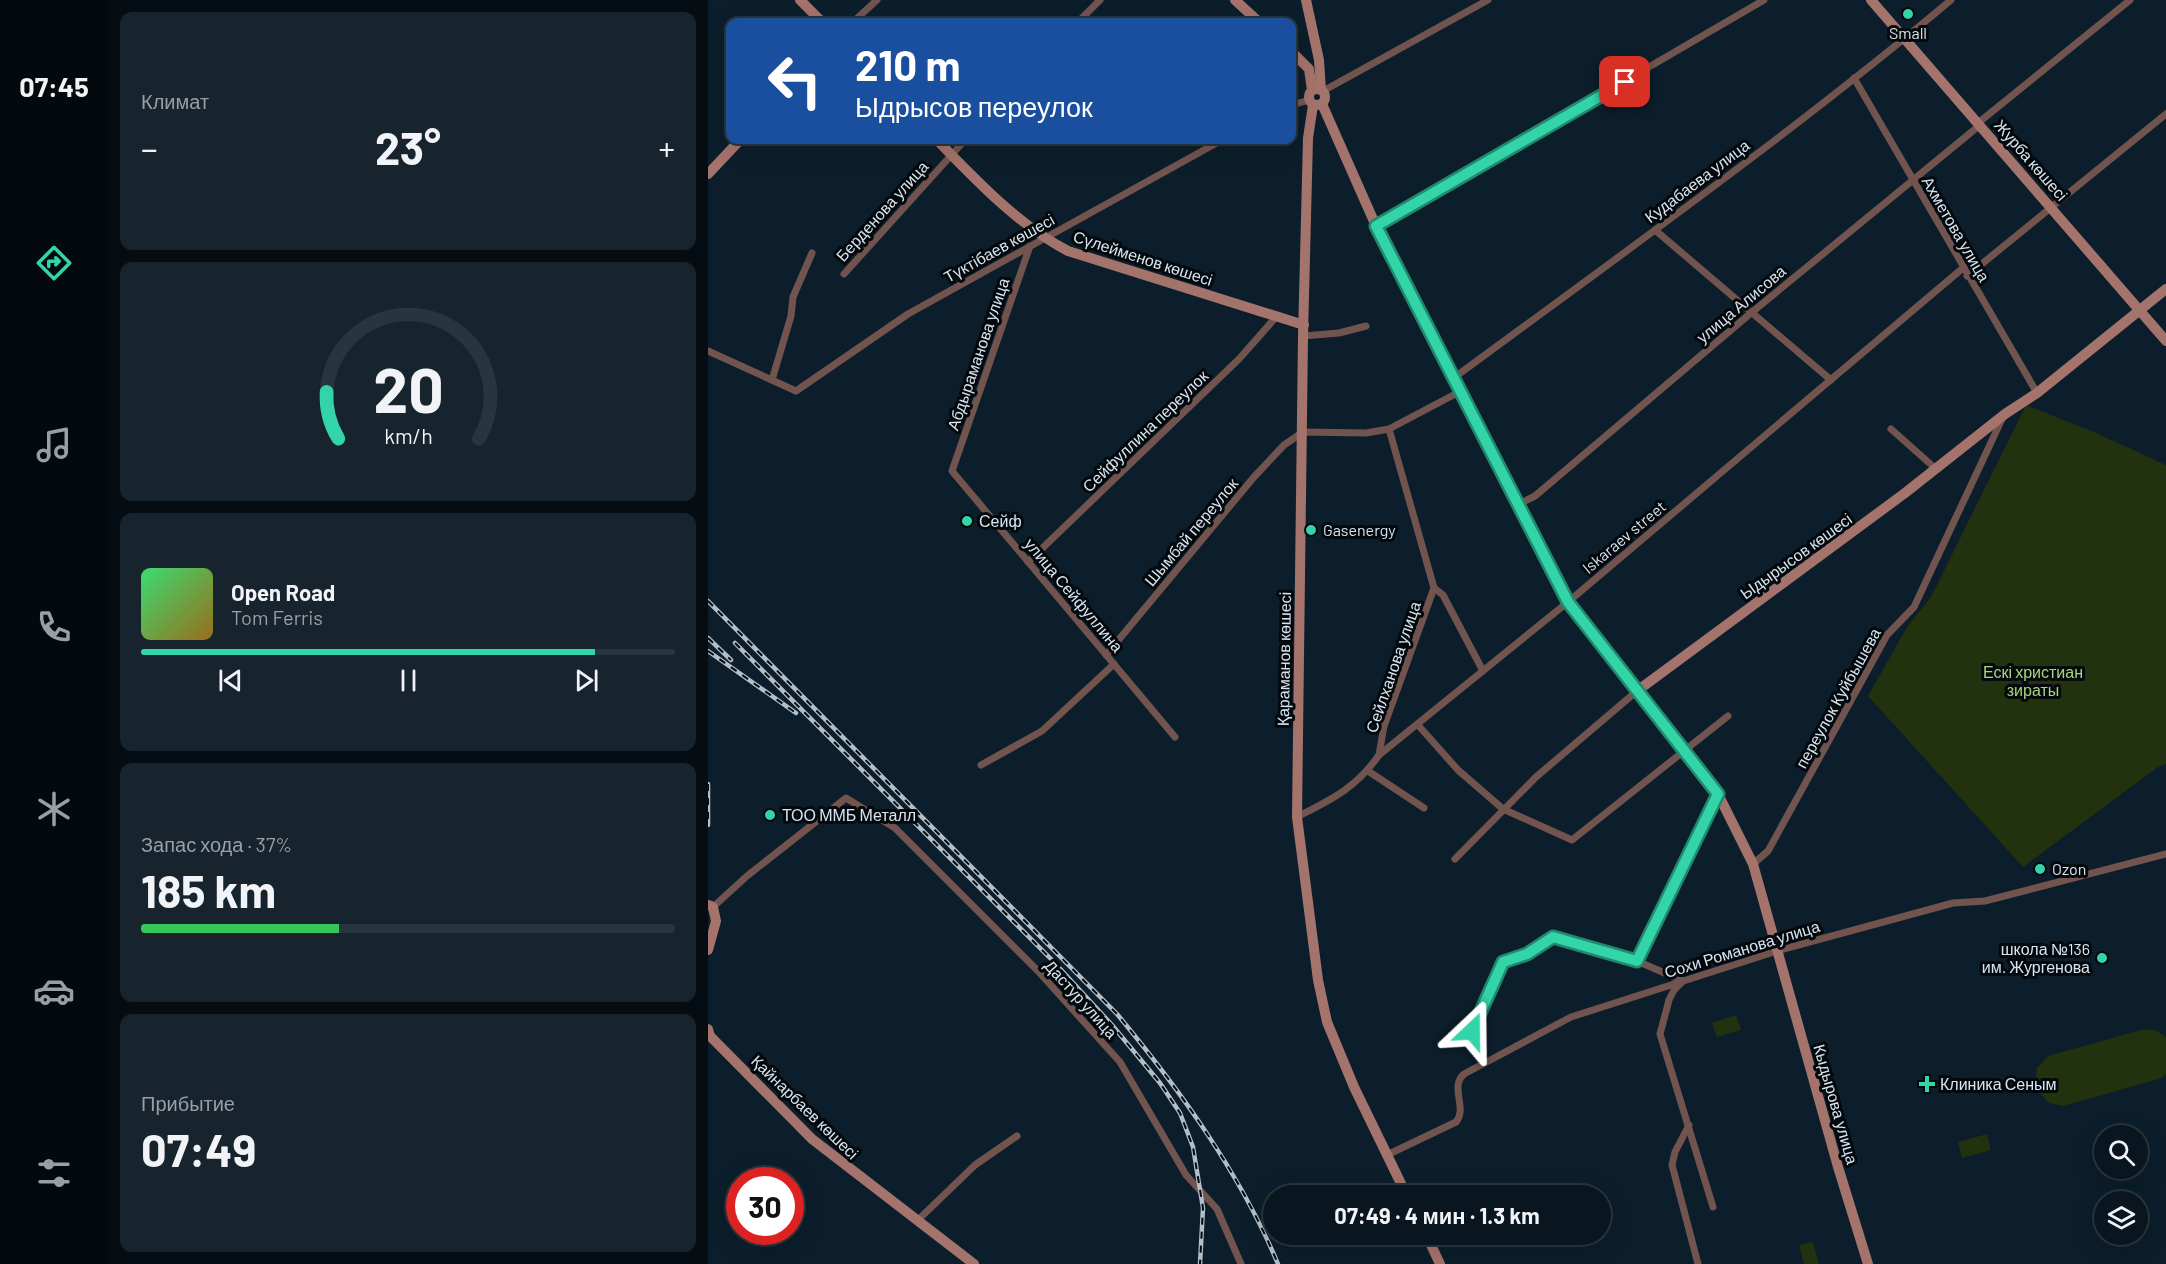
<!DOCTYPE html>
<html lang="ru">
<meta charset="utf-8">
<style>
body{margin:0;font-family:Barlow,sans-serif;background:#17232d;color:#f1f3f6;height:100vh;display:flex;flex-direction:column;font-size:22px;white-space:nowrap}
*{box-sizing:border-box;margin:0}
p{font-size:20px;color:#999fa5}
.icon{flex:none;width:33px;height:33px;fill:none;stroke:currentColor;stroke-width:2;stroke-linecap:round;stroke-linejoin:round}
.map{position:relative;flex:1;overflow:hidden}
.drawer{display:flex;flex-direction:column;gap:12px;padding:12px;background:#050c12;width:600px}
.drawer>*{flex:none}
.banner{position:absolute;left:18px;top:18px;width:570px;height:126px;border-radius:12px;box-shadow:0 6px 24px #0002,0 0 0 2px #29353e;background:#1a4fa0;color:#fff;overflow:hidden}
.fabs{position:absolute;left:1386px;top:1125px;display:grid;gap:12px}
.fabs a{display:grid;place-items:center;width:54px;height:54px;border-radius:50%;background:#091620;box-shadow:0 6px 24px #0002,0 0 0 2px #29353e;font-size:30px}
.speed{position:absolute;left:18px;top:1167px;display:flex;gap:12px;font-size:30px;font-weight:700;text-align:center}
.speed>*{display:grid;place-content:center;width:78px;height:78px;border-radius:50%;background:#091620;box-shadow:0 6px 24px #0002,0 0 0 2px #29353e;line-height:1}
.speed .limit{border:9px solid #d22;background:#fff;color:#111}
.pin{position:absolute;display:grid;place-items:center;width:51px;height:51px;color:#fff;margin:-26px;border-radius:12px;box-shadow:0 3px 9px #0006}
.me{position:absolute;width:66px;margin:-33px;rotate:23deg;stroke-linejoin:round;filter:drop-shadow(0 0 4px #0008)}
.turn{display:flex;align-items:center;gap:21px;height:126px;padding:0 30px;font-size:27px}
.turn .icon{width:78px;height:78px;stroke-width:2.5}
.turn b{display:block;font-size:42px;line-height:51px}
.big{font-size:45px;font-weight:700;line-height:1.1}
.drawer .widget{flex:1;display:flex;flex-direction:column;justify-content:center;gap:9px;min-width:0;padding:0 21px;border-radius:12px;background:#17232d}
.drawer .dial{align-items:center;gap:0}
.dial svg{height:156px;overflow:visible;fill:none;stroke:#29353e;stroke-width:7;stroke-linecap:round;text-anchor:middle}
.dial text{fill:#f1f3f6;stroke:none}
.song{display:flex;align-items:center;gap:18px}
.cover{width:72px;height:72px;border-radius:9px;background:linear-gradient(135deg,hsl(140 70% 55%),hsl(40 70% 35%))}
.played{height:6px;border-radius:3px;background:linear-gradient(90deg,#33d4a8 85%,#29353e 85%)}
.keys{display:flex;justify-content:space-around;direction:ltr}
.heat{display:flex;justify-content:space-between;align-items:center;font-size:33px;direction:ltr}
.charge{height:9px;border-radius:4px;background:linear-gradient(90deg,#34c759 37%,#29353e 0)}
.trip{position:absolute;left:555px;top:1185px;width:348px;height:60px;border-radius:30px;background:#091620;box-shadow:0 6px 24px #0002,0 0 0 2px #29353e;font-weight:700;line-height:60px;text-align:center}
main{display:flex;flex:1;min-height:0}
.tabs{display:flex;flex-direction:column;width:108px;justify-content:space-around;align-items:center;background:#04090d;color:#999fa5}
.tabs .icon{width:42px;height:42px}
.tabs .on{color:#33d4a8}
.tabs b{font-size:27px;color:#f1f3f6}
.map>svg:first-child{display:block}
.green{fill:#22310e}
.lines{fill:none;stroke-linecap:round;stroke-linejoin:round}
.street{stroke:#72544f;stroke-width:7}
.secondary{stroke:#a4736b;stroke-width:10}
.rail-casing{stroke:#b2bfc9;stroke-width:4.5}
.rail{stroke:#03080d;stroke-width:2;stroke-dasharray:7;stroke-linecap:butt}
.route-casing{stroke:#218a6d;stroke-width:15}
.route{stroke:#33d4a8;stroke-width:10}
.poi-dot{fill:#33d4a8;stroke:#03080d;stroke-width:2}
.labels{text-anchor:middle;stroke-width:6;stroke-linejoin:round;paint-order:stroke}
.poi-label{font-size:16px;fill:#d9e5ee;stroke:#03080d;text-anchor:start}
.street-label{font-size:16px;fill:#d9e5ee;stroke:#03080d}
.park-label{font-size:16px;fill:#acd57d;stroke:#03080d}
</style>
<main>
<nav class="tabs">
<b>07:45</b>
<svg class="icon on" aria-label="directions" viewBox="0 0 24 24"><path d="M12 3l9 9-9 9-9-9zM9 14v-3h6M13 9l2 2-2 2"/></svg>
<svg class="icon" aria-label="music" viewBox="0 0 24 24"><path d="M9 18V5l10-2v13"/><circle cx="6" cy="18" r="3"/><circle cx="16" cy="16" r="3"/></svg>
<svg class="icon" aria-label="phone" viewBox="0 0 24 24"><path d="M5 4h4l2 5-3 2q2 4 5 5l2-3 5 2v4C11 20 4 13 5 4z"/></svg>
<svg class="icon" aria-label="climate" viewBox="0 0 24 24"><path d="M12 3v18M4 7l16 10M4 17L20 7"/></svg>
<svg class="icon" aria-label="car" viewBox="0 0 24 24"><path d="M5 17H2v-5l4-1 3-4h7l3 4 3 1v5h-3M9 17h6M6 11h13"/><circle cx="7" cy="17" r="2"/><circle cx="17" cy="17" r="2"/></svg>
<svg class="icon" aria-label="filters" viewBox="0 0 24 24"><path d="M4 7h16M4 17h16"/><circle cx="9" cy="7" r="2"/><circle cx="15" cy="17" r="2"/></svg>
</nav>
<section class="drawer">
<div class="widget"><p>Климат</p>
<div class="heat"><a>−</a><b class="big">23°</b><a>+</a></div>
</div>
<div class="widget dial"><svg viewBox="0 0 100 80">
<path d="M14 69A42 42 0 1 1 86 69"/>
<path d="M14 69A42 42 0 0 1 8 45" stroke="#33d4a8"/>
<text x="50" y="56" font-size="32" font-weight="700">20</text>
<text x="50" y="72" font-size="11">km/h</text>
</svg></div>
<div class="widget">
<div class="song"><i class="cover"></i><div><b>Open Road</b><p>Tom Ferris</p></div></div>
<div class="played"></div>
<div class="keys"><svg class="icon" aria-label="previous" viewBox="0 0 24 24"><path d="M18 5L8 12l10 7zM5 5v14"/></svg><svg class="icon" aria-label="pause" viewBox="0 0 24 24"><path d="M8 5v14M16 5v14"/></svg><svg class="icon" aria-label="next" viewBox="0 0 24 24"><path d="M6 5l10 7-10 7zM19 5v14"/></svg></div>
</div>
<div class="widget"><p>Запас хода · 37%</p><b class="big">185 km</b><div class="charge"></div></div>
<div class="widget"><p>Прибытие</p><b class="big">07:49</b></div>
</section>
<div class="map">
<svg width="1458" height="1264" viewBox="0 0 1458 1264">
<rect width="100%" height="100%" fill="#0c1e2b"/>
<g class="green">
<path d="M1318,405l68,27 72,33v299l-8,3 -135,100 -155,-171 39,-69 24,-30z"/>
<path d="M1028,1015l5,15 -24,7 -5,-14z"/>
<path d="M1433,1030h14l11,7v37l-7,5 -96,27 -14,-3 -14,-15 2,-20 11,-12z"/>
<path d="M1279,1134l4,16 -29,8 -4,-16z"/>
<path d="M1105,1242l6,22h-15l-5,-19z"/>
</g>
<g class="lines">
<g class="street">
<path d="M145,22l24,-22"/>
<path d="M370,22l22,-22"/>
<path d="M1146,78l183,315"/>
<path d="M615,91l165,-91"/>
<path d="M584,105l17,-5"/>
<path d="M1270,123l152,-123"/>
<path d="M668,226l388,-226"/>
<path d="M947,230l176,150"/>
<path d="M322,246l-78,225 223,266"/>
<path d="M136,274l121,-134"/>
<path d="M1259,276l199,-162"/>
<path d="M595,336l36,-3 27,-7"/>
<path d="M0,351l88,40 112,-77 314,-174"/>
<path d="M747,377c167,-123 337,-244 496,-377"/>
<path d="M64,380l19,-64 2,-19 19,-44"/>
<path d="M681,429l45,159 9,7 40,76"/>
<path d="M1183,429l45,40"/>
<path d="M811,504l16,-8 216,-183 229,-188"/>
<path d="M320,562l211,-203 38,-43"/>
<path d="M398,655l148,-178 30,-32 19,-13 63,1 23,-4 72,-38"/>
<path d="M710,725l40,45 45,39 69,31 156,-124"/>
<path d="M671,755l5,-29 50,-138"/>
<path d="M273,765l61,-34 72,-67"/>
<path d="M660,771l56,37"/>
<path d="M589,817c35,-18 59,-29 82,-62l189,-153 395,-334"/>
<path d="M747,859l81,-82 101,-86"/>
<path d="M1045,864l15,-13 119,-216 27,-28 88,-188"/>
<path d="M5,907l34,-31 99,-78 49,30 143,143 82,91 66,113 31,34 24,55"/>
<path d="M929,961l81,-167"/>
<path d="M775,1063l-15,-21 8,-23 27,-57 24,-8 26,-17 84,24 46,20 -9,9 -5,10 -9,34 53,173"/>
<path d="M981,1125l-14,27 -3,13 26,99"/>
<path d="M679,1155l69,-33c12,-14 -7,-35 8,-48l107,-57 206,-66 176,-48 32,-2 181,-47"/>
<path d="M211,1219l56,-54 42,-29"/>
</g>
<g class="secondary">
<path d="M92,0l22,22"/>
<path d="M527,0l24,22"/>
<path d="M598,0l13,60 2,30"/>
<path d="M1163,0l295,341"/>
<path d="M584,52l17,17 3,21"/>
<circle cx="609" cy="97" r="8"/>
<path d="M614,104l54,122 192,376 150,192 35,70 85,303 30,97"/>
<path d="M605,105l-5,33 -5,198 -6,481 21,163 9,42 27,65 53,109"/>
<path d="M229,140c39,40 81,85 131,111l236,74"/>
<path d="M0,174l32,-34"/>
<path d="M929,691l268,-198 100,-79 32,-21 129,-104"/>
<path d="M0,905l5,2 3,14 -8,29"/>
<path d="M0,1029l2,7 102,103 162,125"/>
<path d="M718,1234l14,30"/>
</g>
<defs>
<g id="rail">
<path d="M0,601l409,413c63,76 123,159 161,250"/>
<path d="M0,638l23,22"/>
<path d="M27,643l317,317 60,65 48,58 20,30 13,34 10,61 -3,56"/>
<path d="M0,651l88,62"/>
<path d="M0,784v41"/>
</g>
</defs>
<use href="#rail" class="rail-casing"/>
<use href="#rail" class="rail"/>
</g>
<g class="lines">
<defs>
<path id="route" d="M764,1031l31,-69 24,-8 26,-17 84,24 81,-167 -150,-192 -192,-376 249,-144"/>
</defs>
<use href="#route" class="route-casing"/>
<use href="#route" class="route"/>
</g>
<g class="poi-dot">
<circle cx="1200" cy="14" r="6"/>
<circle cx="259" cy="521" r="6"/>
<circle cx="603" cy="530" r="6"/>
<circle cx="62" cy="815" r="6"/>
<circle cx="1332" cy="869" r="6"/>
<circle cx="1394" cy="958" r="6"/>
<path d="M1216 1075h6v6h6v6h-6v6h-6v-6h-6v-6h6z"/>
</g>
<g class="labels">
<g class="poi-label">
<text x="1200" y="39" text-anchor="middle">Small</text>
<text x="271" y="527">Сейф</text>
<text x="615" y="536">Gasenergy</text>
<text x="74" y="821">ТОО ММБ Металл</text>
<text x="1344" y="875">Ozon</text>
<text x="1382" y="955" text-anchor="end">школа №136<tspan x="1382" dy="18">им. Жургенова</tspan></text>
<text x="1232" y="1090">Клиника Сеным</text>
</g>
<g class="street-label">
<text transform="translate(1323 160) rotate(49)" y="6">Журба көшесі</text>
<text transform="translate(989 181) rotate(-37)" y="6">Кудабаева улица</text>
<text transform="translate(174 211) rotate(-48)" y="6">Берденова улица</text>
<text transform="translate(1248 229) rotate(60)" y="6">Ахметова улица</text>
<text transform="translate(291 248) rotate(-29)" y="6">Түктібаев көшесі</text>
<text transform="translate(435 258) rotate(18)" y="6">Сүлейменов көшесі</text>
<text transform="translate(1033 304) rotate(-40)" y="6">улица Алисова</text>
<text transform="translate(270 354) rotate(-71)" y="6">Абдыраманова улица</text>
<text transform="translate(437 431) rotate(-44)" y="6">Сейфуллина переулок</text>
<text transform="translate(483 532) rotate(-50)" y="6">Шымбай переулок</text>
<text transform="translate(916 537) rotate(-40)" y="6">Iskaraev street</text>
<text transform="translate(1088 556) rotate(-36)" y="6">Ыдырысов көшесі</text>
<text transform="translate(366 595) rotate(50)" y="6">улица Сейфуллина</text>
<text transform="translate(576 659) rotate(-89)" y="6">Қараманов көшесі</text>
<text transform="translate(685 667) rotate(-71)" y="6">Сейлханова улица</text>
<text transform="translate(1130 698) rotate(-61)" y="6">переулок Куйбышева</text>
<text transform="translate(1034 949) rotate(-17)" y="6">Сохи Романова улица</text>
<text transform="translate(373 999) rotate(48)" y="6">Дастур улица</text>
<text transform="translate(1128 1104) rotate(74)" y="6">Кыдырова улица</text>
<text transform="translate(97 1107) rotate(44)" y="6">Қайнарбаев көшесі</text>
</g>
<g class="park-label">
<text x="1325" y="678">Ескі христиан<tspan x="1325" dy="18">зираты</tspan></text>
</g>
</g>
</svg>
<div class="fabs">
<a><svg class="icon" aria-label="search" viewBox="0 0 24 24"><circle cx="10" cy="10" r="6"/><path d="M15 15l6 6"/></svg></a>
<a><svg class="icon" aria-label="layers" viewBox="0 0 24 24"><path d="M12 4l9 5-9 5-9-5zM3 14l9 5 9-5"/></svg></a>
</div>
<div class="speed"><div class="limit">30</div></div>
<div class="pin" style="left:917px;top:82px;background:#d93025"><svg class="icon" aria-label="arrive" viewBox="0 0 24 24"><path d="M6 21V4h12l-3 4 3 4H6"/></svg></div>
<svg class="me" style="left:764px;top:1031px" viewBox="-20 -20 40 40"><path d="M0-17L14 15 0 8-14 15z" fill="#33d4a8" stroke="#fff" stroke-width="4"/></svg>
<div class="trip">07:49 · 4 мин · 1.3 km</div>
<div class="banner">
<div class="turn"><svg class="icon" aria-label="left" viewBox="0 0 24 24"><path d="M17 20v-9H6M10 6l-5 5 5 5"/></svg><div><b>210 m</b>Ыдрысов переулок</div></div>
</div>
</div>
</main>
